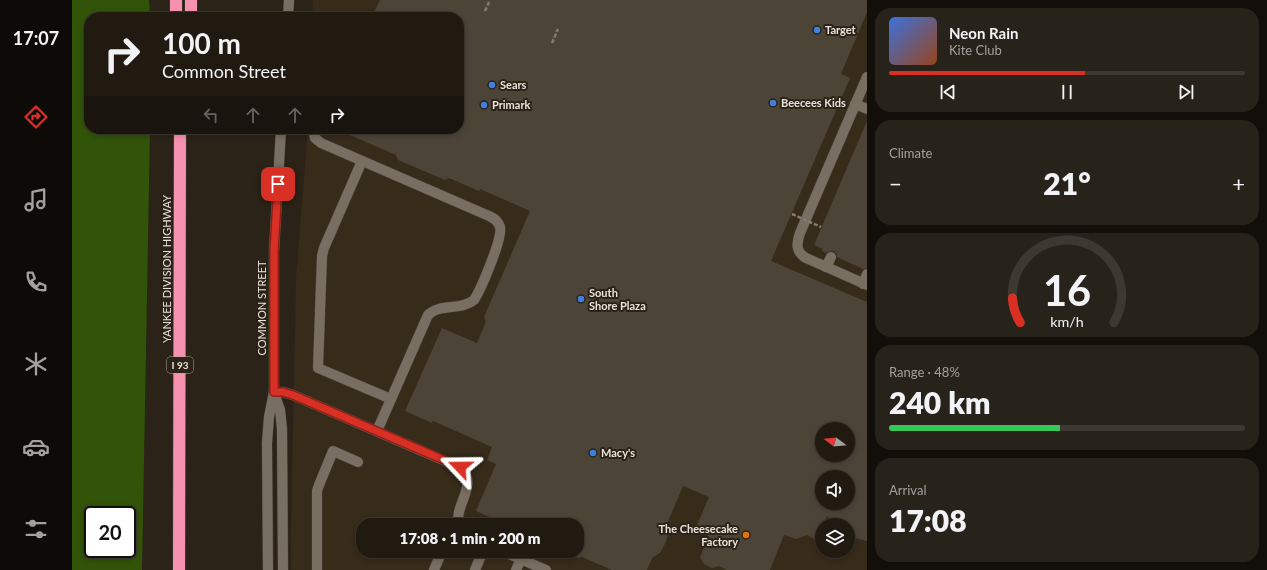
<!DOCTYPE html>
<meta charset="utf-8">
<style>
body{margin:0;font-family:Lato,sans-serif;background:#28231a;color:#f1f3f6;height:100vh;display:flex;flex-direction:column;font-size:15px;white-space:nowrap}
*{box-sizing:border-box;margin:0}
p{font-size:13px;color:#a2a19f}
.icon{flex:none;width:22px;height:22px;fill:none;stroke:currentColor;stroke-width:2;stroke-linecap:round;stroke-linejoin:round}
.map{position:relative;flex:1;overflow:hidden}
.details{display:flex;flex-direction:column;gap:8px;padding:8px;background:#120e09;width:400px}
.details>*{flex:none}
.guide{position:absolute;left:12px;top:12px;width:380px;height:122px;border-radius:16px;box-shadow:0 2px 6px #0003,0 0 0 1px #3d3831;background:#201a11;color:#f1f3f6;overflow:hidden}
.needle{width:26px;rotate:286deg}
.fabs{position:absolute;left:743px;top:422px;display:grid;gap:8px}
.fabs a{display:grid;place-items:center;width:40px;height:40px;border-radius:50%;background:#201a11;box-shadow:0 2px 6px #0003,0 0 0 1px #3d3831;font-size:20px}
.speed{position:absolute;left:12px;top:506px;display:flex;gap:8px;font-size:20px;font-weight:700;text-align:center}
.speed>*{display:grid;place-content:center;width:52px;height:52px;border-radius:50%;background:#201a11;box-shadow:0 2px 6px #0003,0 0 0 1px #3d3831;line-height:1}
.speed .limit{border:2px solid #111;border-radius:6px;background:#fff;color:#111}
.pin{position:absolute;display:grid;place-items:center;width:34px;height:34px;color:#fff;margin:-17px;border-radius:8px;box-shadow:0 2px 6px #0006}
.me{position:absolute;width:44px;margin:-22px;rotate:293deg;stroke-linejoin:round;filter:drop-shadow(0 0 3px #0008)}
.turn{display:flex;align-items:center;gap:14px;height:84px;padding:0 12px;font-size:18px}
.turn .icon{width:52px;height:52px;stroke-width:2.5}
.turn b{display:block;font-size:28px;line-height:34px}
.lanes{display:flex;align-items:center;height:38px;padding:0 12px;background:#0003;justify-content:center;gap:20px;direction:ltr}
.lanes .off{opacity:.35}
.big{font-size:30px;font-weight:800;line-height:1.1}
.details .card{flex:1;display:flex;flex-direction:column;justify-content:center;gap:6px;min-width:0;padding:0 14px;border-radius:16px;background:#28231a}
.details .dial{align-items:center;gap:0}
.dial svg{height:104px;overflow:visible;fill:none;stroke:#3d3831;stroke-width:7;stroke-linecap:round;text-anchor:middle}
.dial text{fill:#f1f3f6;stroke:none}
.song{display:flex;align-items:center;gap:12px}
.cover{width:48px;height:48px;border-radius:6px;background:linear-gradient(135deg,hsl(220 70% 55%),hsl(20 70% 35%))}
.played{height:4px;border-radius:2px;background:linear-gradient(90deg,#d93025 55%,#3d3831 55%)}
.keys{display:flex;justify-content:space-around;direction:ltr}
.heat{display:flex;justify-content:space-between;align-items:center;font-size:22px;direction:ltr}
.charge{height:6px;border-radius:3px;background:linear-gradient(90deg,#34c759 48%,#3d3831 0)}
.trip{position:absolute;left:284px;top:518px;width:228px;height:40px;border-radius:16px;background:#201a11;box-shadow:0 2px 6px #0003,0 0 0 1px #3d3831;font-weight:800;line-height:40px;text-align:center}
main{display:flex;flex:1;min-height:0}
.tab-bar{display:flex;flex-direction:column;width:72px;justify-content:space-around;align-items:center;background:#0d0a07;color:#a2a19f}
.tab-bar .icon{width:28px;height:28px}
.tab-bar .active{color:#d93025}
.tab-bar b{font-size:18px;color:#f1f3f6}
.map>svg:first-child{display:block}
.built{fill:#372b1a;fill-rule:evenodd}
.forest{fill:#325409;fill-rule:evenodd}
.building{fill:#4d4438;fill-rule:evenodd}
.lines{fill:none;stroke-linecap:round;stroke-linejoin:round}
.minor-casing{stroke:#464037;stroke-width:11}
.highway-casing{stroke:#464037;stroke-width:13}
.path{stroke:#837c72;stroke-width:2.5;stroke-dasharray:4 2;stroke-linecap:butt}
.minor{stroke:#786e61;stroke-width:10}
.highway{stroke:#f791b0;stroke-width:12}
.path-bridge{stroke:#837c72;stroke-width:2.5;stroke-dasharray:4 2;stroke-linecap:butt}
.route-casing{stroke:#8d1f18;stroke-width:10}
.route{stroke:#d93025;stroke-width:7}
.shop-dot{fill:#3f7fe0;stroke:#2b2317;stroke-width:1.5}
.food-dot{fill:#e8710a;stroke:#2b2317;stroke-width:1.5}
.labels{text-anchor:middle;stroke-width:4;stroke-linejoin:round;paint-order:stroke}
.shield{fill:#2b2317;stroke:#b0a9a1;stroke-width:1}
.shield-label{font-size:10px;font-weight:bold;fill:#e9e3dc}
.poi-label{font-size:11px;font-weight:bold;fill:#e9e3dc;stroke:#2b2317;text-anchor:start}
.street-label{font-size:11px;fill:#e9e3dc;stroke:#2b2317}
</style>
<main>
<nav class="tab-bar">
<b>17:07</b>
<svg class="icon active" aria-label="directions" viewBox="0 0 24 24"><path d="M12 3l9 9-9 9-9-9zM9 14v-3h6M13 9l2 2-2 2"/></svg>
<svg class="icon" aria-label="music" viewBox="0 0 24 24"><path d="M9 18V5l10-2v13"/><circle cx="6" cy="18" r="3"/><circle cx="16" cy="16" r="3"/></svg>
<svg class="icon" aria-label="phone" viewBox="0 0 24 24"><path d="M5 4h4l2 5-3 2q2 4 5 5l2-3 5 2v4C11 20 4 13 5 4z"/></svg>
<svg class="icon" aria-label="climate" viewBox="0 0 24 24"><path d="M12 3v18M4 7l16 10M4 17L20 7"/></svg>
<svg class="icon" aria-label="car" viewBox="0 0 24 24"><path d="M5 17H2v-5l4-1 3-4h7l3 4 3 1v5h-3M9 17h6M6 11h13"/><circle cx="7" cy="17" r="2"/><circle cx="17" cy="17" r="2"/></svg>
<svg class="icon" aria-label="filters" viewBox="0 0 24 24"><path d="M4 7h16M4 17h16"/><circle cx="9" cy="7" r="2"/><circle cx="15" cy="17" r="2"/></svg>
</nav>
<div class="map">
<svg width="795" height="570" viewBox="0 0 795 570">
<rect width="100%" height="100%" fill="#2b2317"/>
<path class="built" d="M241,0h554v570h-576v-37l5,-256 12,-148h151v-112h-147zM750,429h26v26h-26zM750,477h26v26h-26zM291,525h214v26h-214zM750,525h26v26h-26z"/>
<path class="forest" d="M0,0h77l1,17h-61v112h61l-8,441h-70zM21,515h34v34h-34z"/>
<g class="building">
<path d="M308,0h487v12l-26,62 9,4 -79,183 96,41v239l-19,-5v-11h-13l-8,-9 -11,24 -9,-5 -11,4 -12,-4 -14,35h-43l-8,-4 -7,2 -8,-4 -4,-7 9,-21 -14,-6 14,-33 -26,-11 -15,36 1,7 -3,13 -6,11 -8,5 -5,12h-35l-30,-13 -5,1v-33h-69l-32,-14 20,-47 -9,-4 5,-13 -59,-26 -1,2 -27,-12 37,-83 35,15 9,-22 -2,-4 46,-106 -50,-22 -1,2 -30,-13 -4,2 -47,-20 -2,-5 -60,-26h123v-112h-87zM750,429h26v26h-26zM750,477h26v26h-26z"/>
<path d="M795,121v147l-4,1 -26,-12v-3l-3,-3h-4l-4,2 -4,-2 1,-2 -9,-4z"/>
</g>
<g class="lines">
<defs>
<g id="minor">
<path d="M216,17l1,-17"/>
<path d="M795,77l-67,156c-4,11 -4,19 6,25l61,27"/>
<path d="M783,104l12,5"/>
<path d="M241,129l2,9 6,5 168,73c5,2 9,5 11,11 3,11 -19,62 -26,73 -13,11 -34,3 -46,15l-51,116"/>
<path d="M290,161l-38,87 -2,8 -4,112 73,31"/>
<path d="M754,267l5,-10"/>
<path d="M791,284l4,-10"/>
<path d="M202,392h9l10,3 166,72c22,16 -6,38 0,58"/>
<path d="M202,392l6,18 2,19 1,141"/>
<path d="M430,551l44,19"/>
<path d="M196,570l-1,-127 2,-26 5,-25v-141l7,-122"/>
<path d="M245,570v-79l2,-6 14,-34 25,11"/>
<path d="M362,570l8,-19"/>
<path d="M403,570l8,-19"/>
<path d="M444,570l5,-11"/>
</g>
<g id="highway">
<path d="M104,0v17"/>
<path d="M119,17v-17"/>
<path d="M107,570l1,-441"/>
</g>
</defs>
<use href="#minor" class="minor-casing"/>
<use href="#highway" class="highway-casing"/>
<g class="path">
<path d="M413,11l5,-11"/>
<path d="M480,43l6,-14"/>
</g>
<use href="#minor" class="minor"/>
<use href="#highway" class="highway"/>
<path class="path-bridge" d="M720,214l29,13"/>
</g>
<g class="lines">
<defs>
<path id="route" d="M206,184l-4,67v141h9l10,3 167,72"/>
</defs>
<use href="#route" class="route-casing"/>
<use href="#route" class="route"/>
</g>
<g class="shop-dot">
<circle cx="745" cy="30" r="4"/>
<circle cx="420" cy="85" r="4"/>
<circle cx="701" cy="103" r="4"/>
<circle cx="412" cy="105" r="4"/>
<circle cx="509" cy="299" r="4"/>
<circle cx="521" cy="453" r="4"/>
</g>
<circle class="food-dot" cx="674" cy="535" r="4"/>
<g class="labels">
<rect class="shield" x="95" y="357" width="26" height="16" rx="3"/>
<g class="shield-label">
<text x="108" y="369">I 93</text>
</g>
<g class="poi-label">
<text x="753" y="34">Target</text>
<text x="428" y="89">Sears</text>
<text x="709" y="107">Beecees Kids</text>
<text x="420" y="109">Primark</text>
<text x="517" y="297">South<tspan x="517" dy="13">Shore Plaza</tspan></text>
<text x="529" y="457">Macy's</text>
<text x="666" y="533" text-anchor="end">The Cheesecake<tspan x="666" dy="13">Factory</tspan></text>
</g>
<g class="street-label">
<text transform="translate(95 269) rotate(-90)" y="4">YANKEE DIVISION HIGHWAY</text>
<text transform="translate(190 308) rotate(-90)" y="4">COMMON STREET</text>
</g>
</g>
</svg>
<div class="fabs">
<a><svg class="needle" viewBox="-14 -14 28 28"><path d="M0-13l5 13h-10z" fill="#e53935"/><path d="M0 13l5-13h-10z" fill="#a2a19f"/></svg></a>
<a><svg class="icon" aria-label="sound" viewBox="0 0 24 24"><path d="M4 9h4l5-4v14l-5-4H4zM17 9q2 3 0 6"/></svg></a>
<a><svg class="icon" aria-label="layers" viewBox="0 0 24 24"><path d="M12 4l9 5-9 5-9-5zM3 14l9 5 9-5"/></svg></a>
</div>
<div class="speed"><div class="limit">20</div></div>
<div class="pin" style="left:206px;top:184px;background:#d93025"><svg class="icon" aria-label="arrive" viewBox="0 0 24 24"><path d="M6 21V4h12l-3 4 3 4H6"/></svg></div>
<svg class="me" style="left:388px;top:467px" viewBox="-20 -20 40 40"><path d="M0-17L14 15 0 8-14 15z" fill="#d93025" stroke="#fff" stroke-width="4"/></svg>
<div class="trip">17:08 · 1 min · 200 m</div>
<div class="guide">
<div class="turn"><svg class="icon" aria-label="right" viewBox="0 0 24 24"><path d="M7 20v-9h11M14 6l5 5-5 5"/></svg><div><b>100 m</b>Common Street</div></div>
<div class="lanes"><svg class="icon off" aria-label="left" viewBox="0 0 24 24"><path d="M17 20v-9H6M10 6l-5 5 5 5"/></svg><svg class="icon off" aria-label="ahead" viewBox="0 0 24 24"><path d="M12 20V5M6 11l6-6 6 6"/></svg><svg class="icon off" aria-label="ahead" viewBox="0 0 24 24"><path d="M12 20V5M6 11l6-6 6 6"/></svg><svg class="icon" aria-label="right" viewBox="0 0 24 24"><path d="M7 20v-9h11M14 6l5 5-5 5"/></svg></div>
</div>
</div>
<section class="details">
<div class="card">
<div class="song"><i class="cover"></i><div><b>Neon Rain</b><p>Kite Club</p></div></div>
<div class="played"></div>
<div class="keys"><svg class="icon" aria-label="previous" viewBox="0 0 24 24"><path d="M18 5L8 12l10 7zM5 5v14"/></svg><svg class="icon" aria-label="pause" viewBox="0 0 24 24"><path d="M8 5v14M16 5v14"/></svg><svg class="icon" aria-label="next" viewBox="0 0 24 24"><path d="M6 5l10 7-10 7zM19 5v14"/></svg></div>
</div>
<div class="card"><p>Climate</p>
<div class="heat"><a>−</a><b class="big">21°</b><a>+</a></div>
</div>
<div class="card dial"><svg viewBox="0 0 100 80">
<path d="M14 69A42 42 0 1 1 86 69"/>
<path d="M14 69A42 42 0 0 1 8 50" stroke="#d93025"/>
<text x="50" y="56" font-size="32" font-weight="700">16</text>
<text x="50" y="72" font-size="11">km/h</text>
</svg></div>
<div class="card"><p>Range · 48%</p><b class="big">240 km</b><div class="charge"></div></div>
<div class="card"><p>Arrival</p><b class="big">17:08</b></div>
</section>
</main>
